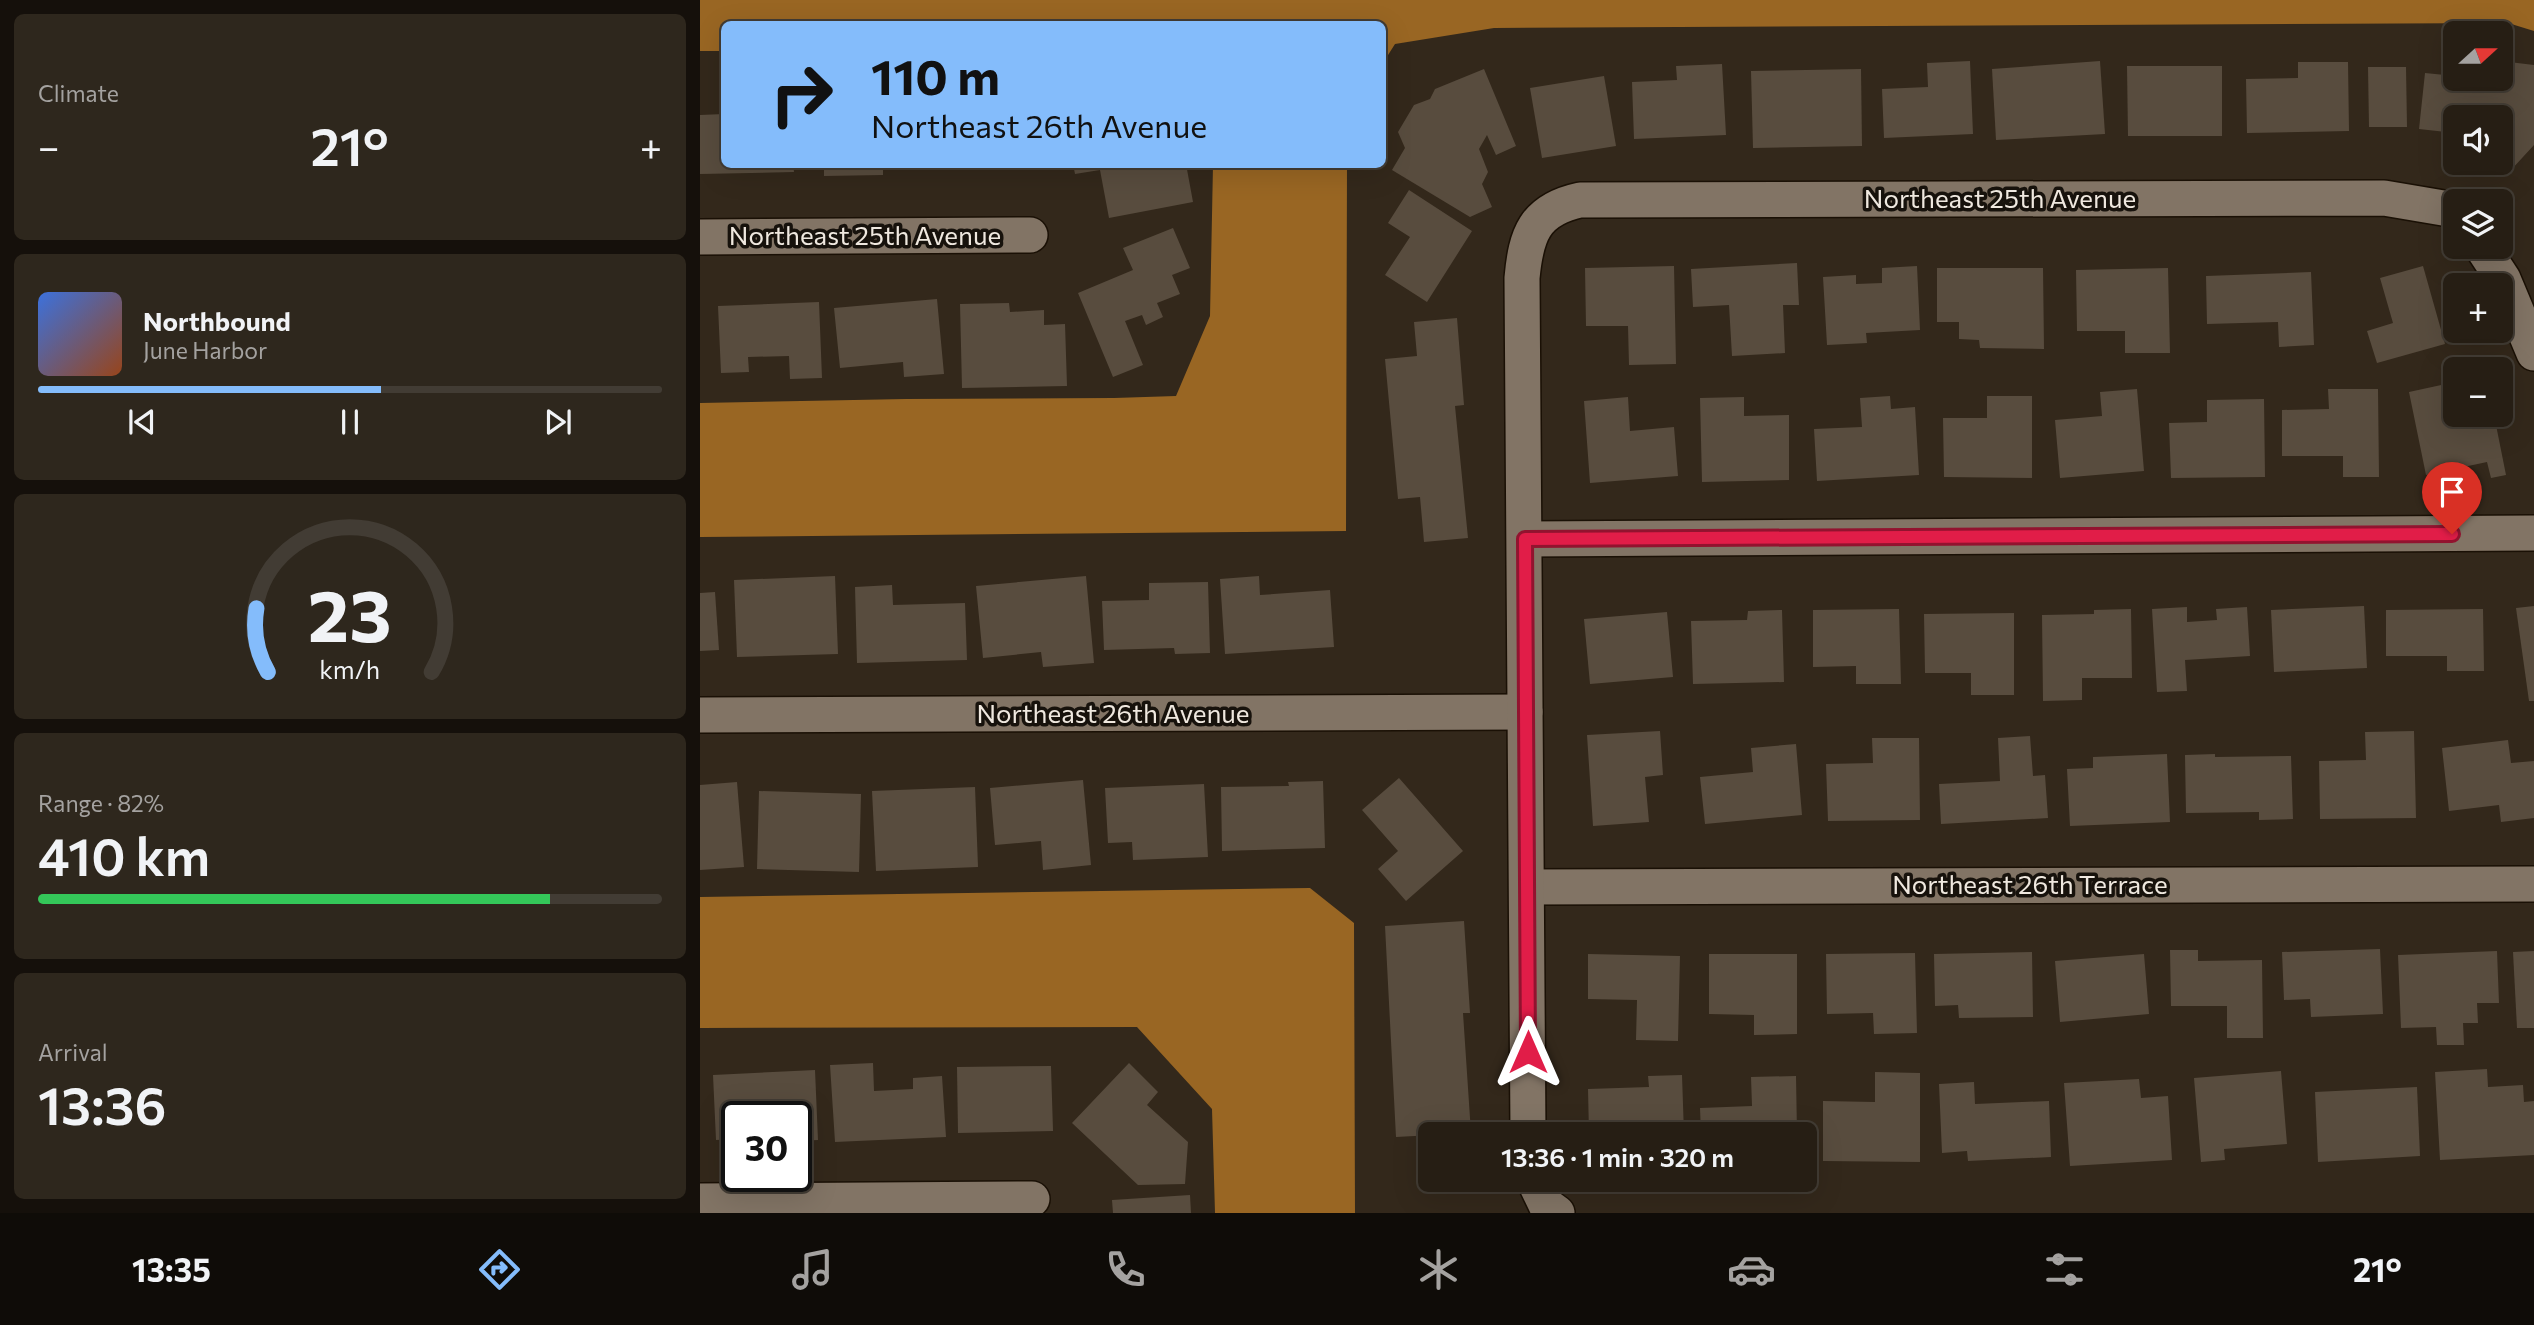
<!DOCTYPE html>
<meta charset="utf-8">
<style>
body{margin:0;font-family:Commissioner,sans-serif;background:#2e271d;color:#f1f3f6;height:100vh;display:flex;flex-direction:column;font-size:26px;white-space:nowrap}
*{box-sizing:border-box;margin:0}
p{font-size:23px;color:#a4a2a0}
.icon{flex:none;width:38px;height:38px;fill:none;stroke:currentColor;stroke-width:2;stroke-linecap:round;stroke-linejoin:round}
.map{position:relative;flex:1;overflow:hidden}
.drawer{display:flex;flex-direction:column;gap:14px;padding:14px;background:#15100b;width:700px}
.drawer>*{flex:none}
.banner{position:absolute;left:21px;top:21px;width:665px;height:147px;border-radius:10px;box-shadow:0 7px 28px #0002,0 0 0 2px #423c34;background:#84bcfb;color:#111;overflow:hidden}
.needle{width:46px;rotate:69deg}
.fabs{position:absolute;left:1743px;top:21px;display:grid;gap:14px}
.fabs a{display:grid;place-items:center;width:70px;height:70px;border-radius:10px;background:#261e14;box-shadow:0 7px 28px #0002,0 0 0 2px #423c34;font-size:35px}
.speed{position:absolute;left:21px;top:1101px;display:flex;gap:14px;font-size:35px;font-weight:700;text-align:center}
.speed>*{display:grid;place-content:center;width:91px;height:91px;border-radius:50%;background:#261e14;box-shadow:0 7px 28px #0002,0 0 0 2px #423c34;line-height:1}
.speed .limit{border:4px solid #111;border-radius:10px;background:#fff;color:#111}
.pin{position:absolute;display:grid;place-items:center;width:60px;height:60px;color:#fff;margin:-72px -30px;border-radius:50% 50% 50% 0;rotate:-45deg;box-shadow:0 0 7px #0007}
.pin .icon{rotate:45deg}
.me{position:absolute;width:77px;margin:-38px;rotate:0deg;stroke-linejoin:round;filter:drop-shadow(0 0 5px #0008)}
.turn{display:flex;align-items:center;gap:24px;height:147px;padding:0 35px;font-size:32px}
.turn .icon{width:91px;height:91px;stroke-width:2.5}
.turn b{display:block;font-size:49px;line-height:60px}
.big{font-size:52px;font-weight:600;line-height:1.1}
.drawer .tile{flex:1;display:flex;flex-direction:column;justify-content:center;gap:10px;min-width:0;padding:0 24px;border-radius:10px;background:#2e271d}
.drawer .dial{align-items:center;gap:0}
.dial svg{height:182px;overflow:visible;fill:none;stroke:#423c34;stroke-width:7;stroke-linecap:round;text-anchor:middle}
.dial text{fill:#f1f3f6;stroke:none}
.song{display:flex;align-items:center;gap:21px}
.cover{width:84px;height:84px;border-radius:10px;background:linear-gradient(135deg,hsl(220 70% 55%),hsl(20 70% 35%))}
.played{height:7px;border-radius:4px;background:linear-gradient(90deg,#84bcfb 55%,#423c34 55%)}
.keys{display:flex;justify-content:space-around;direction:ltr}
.heat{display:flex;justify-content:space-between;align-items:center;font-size:38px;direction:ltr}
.charge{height:10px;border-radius:5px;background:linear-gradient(90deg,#34c759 82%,#423c34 0)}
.trip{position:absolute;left:718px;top:1122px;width:399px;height:70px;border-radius:10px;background:#261e14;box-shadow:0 7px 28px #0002,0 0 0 2px #423c34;font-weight:600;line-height:70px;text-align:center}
.tab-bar{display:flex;height:112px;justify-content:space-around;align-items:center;background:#0f0c08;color:#a4a2a0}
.tab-bar .icon{width:49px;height:49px}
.tab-bar .on{color:#84bcfb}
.tab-bar b{font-size:32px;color:#f1f3f6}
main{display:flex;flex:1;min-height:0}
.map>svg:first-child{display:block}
.water{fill:#996623}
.building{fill:#584c3e}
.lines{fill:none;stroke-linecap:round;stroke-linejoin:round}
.street-casing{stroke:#1a1005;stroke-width:38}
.street{stroke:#827465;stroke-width:35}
.route-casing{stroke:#92132f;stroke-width:18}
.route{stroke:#e11d48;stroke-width:12}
.labels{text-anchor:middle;stroke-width:7;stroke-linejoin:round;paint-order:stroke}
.street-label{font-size:26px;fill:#efe8df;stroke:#17120c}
</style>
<main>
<section class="drawer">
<div class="tile"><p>Climate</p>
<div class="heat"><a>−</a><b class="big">21°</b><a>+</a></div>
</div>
<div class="tile">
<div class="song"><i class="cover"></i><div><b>Northbound</b><p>June Harbor</p></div></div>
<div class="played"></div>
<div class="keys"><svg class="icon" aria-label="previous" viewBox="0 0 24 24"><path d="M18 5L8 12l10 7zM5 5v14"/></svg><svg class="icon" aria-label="pause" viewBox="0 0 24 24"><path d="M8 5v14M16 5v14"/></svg><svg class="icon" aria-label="next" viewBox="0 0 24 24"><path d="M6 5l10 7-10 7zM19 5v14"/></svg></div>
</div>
<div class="tile dial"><svg viewBox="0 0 100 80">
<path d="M14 69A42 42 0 1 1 86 69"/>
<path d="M14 69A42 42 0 0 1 9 41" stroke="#84bcfb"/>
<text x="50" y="56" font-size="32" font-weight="700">23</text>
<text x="50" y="72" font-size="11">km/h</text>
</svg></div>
<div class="tile"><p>Range · 82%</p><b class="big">410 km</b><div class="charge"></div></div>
<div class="tile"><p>Arrival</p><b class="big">13:36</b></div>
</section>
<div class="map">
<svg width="1834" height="1213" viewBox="0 0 1834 1213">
<rect width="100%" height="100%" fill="#33281b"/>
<g class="water">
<path d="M0,0h1834v31l-26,-8 -1014,5 -99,16 -12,19 -1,-39h-658v27h-24z"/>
<path d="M513,165h134l-1,366 -646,6v-134l206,-4 208,-1 62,-2 34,-80z"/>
<path d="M610,888l44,35 1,290h-140l-3,-104 -75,-82 -437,1v-131z"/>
</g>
<g class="building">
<path d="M1270,61l3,73 -89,4 -2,-49 46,-2 -1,-24z"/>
<path d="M1400,61l5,73 -109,6 -4,-71z"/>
<path d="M1801,61l33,4v80l-23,25 -10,-9v-44h-23l1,-8 -7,8h-17v16l-36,-4 6,-56 30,3v3h46z"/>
<path d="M1598,62h50l1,69 -102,2 -1,-54 52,-1z"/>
<path d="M1022,64l4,71 -92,4 -2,-57 45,-2 -1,-14z"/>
<path d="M1427,66h95v70h-94z"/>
<path d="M1668,67h38l1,60h-38z"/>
<path d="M784,69l32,77 -20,9 -9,-20 -8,14 9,23 -6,12 10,23 -22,10 -78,-47 13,-22 -7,-16 16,-27 16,-6 5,-10z"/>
<path d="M1161,69l1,77 -109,2 -2,-77z"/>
<path d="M904,76l12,70 -74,12 -12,-70z"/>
<path d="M24,114v50h69l1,8 -94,2v-59z"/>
<path d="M124,164h96v5l-37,1v5l-59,1z"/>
<path d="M233,164h73v3l-73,1z"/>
<path d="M373,164h113l7,38 -84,16 -9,-48 -25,4z"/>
<path d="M709,190l63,41 -45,71 -42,-27 25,-38 -22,-14z"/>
<path d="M473,228l17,40 -18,7 8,19 -23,9 6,14 -17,8 -4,-10 -17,6 18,44 -30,12 -35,-84 55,-23 -10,-22z"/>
<path d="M1097,263l2,42h-16l2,48 -53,3 -3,-51 -36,2 -2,-38z"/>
<path d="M974,266l2,98 -47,1 -1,-39h-42l-1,-58z"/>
<path d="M1217,266l3,64 -54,3 1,10 -40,2 -4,-68 33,-2v9l26,-1v-15z"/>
<path d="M1723,266l22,78 -68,19 -10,-32 26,-8 -13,-45z"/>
<path d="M1237,268h106l1,81 -64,-1 -1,-8 -20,-1v-17h-22z"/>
<path d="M1468,268l2,85h-45v-22h-48l-1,-61z"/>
<path d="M1611,272l3,73 -35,2 -1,-25 -71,2 -1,-48z"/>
<path d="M237,299l7,75 -40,3 -1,-15 -63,6 -6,-60z"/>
<path d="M119,302l3,76 -32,1 -1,-23 -41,1 1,15 -28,1 -3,-67z"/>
<path d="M309,303l1,9 34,-2v15l21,-1 2,62 -105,2 -2,-84z"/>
<path d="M757,318l7,87 -9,1 13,132 -44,4 -4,-45 -22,2 -13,-140 32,-3 -3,-34z"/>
<path d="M1755,382v33h39l12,60 -15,3 -4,-16 -61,13 -17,-83z"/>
<path d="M1437,389l7,82 -84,7 -5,-58 47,-4 -2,-24z"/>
<path d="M1628,389h50l1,88h-36v-21h-61v-46l47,-1z"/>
<path d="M1190,396l1,13 24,-2 4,68 -102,6 -3,-52 48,-2 -2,-29z"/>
<path d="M1287,396h45v82l-88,-1 -1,-59h44z"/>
<path d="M928,397l2,34 44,-4 4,49 -88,7 -6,-82z"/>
<path d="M1044,397v19l45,-1v65l-87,2 -2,-84z"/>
<path d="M1564,399l1,78 -94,1 -2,-55 38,-1v-22z"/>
<path d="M135,576l3,78 -101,3 -3,-77z"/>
<path d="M386,576l8,87 -51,4 -2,-15 -58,6 -7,-72z"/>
<path d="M559,576l1,19 70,-5 4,57 -109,7 -5,-75z"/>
<path d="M508,582l2,71 -35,1 -1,-6 -70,2 -2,-49 47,-1v-17z"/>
<path d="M192,585l1,20 72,-2 2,57 -110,3 -2,-76z"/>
<path d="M15,592l4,58 -19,1v-58z"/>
<path d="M1664,606l3,62 -93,4 -3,-62z"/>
<path d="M1834,606v95h-5l-13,-93z"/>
<path d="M1487,607v15l30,-2 -1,-11 31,-2 3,49 -65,4 2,31 -30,1 -5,-83z"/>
<path d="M1199,609l2,75h-45v-18l-43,1v-57z"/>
<path d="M1431,609l1,69h-50v22l-39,1 -1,-86 52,-1v-4z"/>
<path d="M1783,609l1,62h-37v-15h-61v-46z"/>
<path d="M1082,610l2,72 -91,2 -2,-63 56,-1 1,-9z"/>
<path d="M967,612l6,65 -83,7 -6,-65z"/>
<path d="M1314,613v82h-43v-22h-46l-1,-59z"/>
<path d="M960,731l3,44 -18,2 4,45 -56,4 -6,-91z"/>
<path d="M1714,731l2,87 -96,1 -1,-58 47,-1 -1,-28z"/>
<path d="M1330,736l3,40 12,-1 3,43 -107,6 -2,-40 61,-3 -2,-43z"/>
<path d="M1172,738h47l1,82 -92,1 -2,-57 47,-1z"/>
<path d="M1808,740l3,23 23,-2v57l-33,4 -2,-17 -50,6 -7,-63z"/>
<path d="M1096,744l6,71 -97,9 -5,-47 53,-5 -2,-24z"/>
<path d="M1467,754l3,68 -100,4 -3,-57 26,-1v-11z"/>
<path d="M1515,754v3l76,-1 2,63 -34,1v-8l-73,1 -1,-58z"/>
<path d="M699,778l64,73 -57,50 -28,-32 20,-18 -36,-41z"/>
<path d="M383,780l8,85 -48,5 -2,-29 -46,4 -5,-57z"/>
<path d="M623,781l2,67 -103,3 -1,-64 68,-1 -1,-4z"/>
<path d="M37,782l7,85 -44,3v-85z"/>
<path d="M504,784l4,73 -75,3 -1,-18 -24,1 -3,-55z"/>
<path d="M275,787l3,80 -102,4 -4,-80z"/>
<path d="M59,791l102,3 -2,78 -102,-3z"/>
<path d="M764,921l6,92h-7l8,120 -75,4 -11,-211z"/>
<path d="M1680,949l3,65 -72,3 -1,-18 -26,1 -2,-48z"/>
<path d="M1470,950h28v11l64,-1 1,78h-36v-32h-56z"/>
<path d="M1797,951l2,52h-22l1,20h-15l1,22h-27l-1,-18 -35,1 -3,-73z"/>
<path d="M1834,951v77h-17l-4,-76z"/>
<path d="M1332,952l1,65 -74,1 -1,-13 -23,1 -1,-52z"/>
<path d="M1215,953l2,80 -43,1 -1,-21 -46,1 -1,-60z"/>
<path d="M888,954l92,2 -2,85 -42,-1 1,-40 -49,-1z"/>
<path d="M1009,954h88v80l-43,1v-20l-45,-1z"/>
<path d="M1444,954l5,60 -89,8 -5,-61z"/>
<path d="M173,1063l1,28 39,-2v-11l29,-2 4,61 -111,5 -5,-77z"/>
<path d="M429,1063l29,29 -11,13 41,37 -3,42 -47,1 -66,-62z"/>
<path d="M351,1066l2,65 -95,2 -1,-66z"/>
<path d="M1787,1069l1,18 35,-2 1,17 10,-1v54l-94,5 -5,-88z"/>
<path d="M115,1070l3,70 -22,1v-25h-59v23l-21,1 -3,-65z"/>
<path d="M1581,1071l6,73 -63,5 1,11 -24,2 -7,-84z"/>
<path d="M1175,1072l45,1v89l-97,-1v-60l52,1z"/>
<path d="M982,1075l2,59h-95l-1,-45 61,-2 -1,-11z"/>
<path d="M1096,1076l1,58h-96l-1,-26 52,-2 -1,-29z"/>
<path d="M1439,1079l2,19 27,-2 4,64 -102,6 -6,-83z"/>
<path d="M1274,1082l1,22 74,-3 2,56 -83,4 -1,-10 -25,2 -3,-69z"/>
<path d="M1717,1087l3,69 -102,6 -3,-70z"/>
<path d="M490,1195l1,18h-78l-1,-13z"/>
</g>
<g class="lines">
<defs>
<g id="street">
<path d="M0,237l330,-2"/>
<path d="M1782,247l21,32 31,74"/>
<path d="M825,539l1009,-6"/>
<path d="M0,715l825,-3"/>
<path d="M827,887l1007,-3"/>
<path d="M828,1134l-6,-856c4,-43 12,-68 58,-78l804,-2 71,12"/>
<path d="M834,1180l12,25 11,8"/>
<path d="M0,1201l332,-2"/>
</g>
</defs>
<use href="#street" class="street-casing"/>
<use href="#street" class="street"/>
</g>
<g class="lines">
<defs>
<path id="route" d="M828,1052l-3,-513 927,-5"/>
</defs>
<use href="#route" class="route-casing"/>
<use href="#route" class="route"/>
</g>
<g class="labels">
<g class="street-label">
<text x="1300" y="208">Northeast 25th Avenue</text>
<text x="165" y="245">Northeast 25th Avenue</text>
<text x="413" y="723">Northeast 26th Avenue</text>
<text x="1330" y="894">Northeast 26th Terrace</text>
</g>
</g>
</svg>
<div class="fabs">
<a><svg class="needle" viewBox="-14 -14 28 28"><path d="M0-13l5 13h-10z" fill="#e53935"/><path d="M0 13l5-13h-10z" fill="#a4a2a0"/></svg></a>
<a><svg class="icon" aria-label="sound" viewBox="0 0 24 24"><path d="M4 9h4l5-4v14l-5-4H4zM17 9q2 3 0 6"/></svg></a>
<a><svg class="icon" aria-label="layers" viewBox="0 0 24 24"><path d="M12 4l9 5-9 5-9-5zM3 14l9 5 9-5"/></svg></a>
<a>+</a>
<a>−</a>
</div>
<div class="speed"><div class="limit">30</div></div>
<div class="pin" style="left:1752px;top:534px;background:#d93025"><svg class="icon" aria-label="arrive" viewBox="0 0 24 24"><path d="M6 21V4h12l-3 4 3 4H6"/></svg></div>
<svg class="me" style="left:828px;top:1052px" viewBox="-20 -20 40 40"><path d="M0-17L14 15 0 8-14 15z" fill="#e11d48" stroke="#fff" stroke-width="4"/></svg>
<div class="trip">13:36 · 1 min · 320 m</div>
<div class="banner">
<div class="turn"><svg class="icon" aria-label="right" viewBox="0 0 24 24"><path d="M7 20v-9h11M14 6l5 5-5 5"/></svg><div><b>110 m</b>Northeast 26th Avenue</div></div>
</div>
</div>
</main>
<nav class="tab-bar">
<b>13:35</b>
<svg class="icon on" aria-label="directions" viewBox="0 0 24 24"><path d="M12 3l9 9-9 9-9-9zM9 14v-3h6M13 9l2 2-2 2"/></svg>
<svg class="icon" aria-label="music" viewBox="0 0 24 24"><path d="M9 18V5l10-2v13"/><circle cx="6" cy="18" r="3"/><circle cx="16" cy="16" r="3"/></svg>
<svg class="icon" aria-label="phone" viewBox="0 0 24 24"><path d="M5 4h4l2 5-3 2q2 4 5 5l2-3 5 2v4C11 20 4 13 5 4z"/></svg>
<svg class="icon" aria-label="climate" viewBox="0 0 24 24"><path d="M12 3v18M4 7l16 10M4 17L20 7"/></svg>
<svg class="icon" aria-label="car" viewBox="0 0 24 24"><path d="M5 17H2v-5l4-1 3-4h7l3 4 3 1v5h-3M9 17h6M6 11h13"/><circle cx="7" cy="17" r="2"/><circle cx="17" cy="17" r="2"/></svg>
<svg class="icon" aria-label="filters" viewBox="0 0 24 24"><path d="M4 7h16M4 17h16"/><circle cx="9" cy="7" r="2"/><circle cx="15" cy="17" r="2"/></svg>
<b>21°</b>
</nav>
